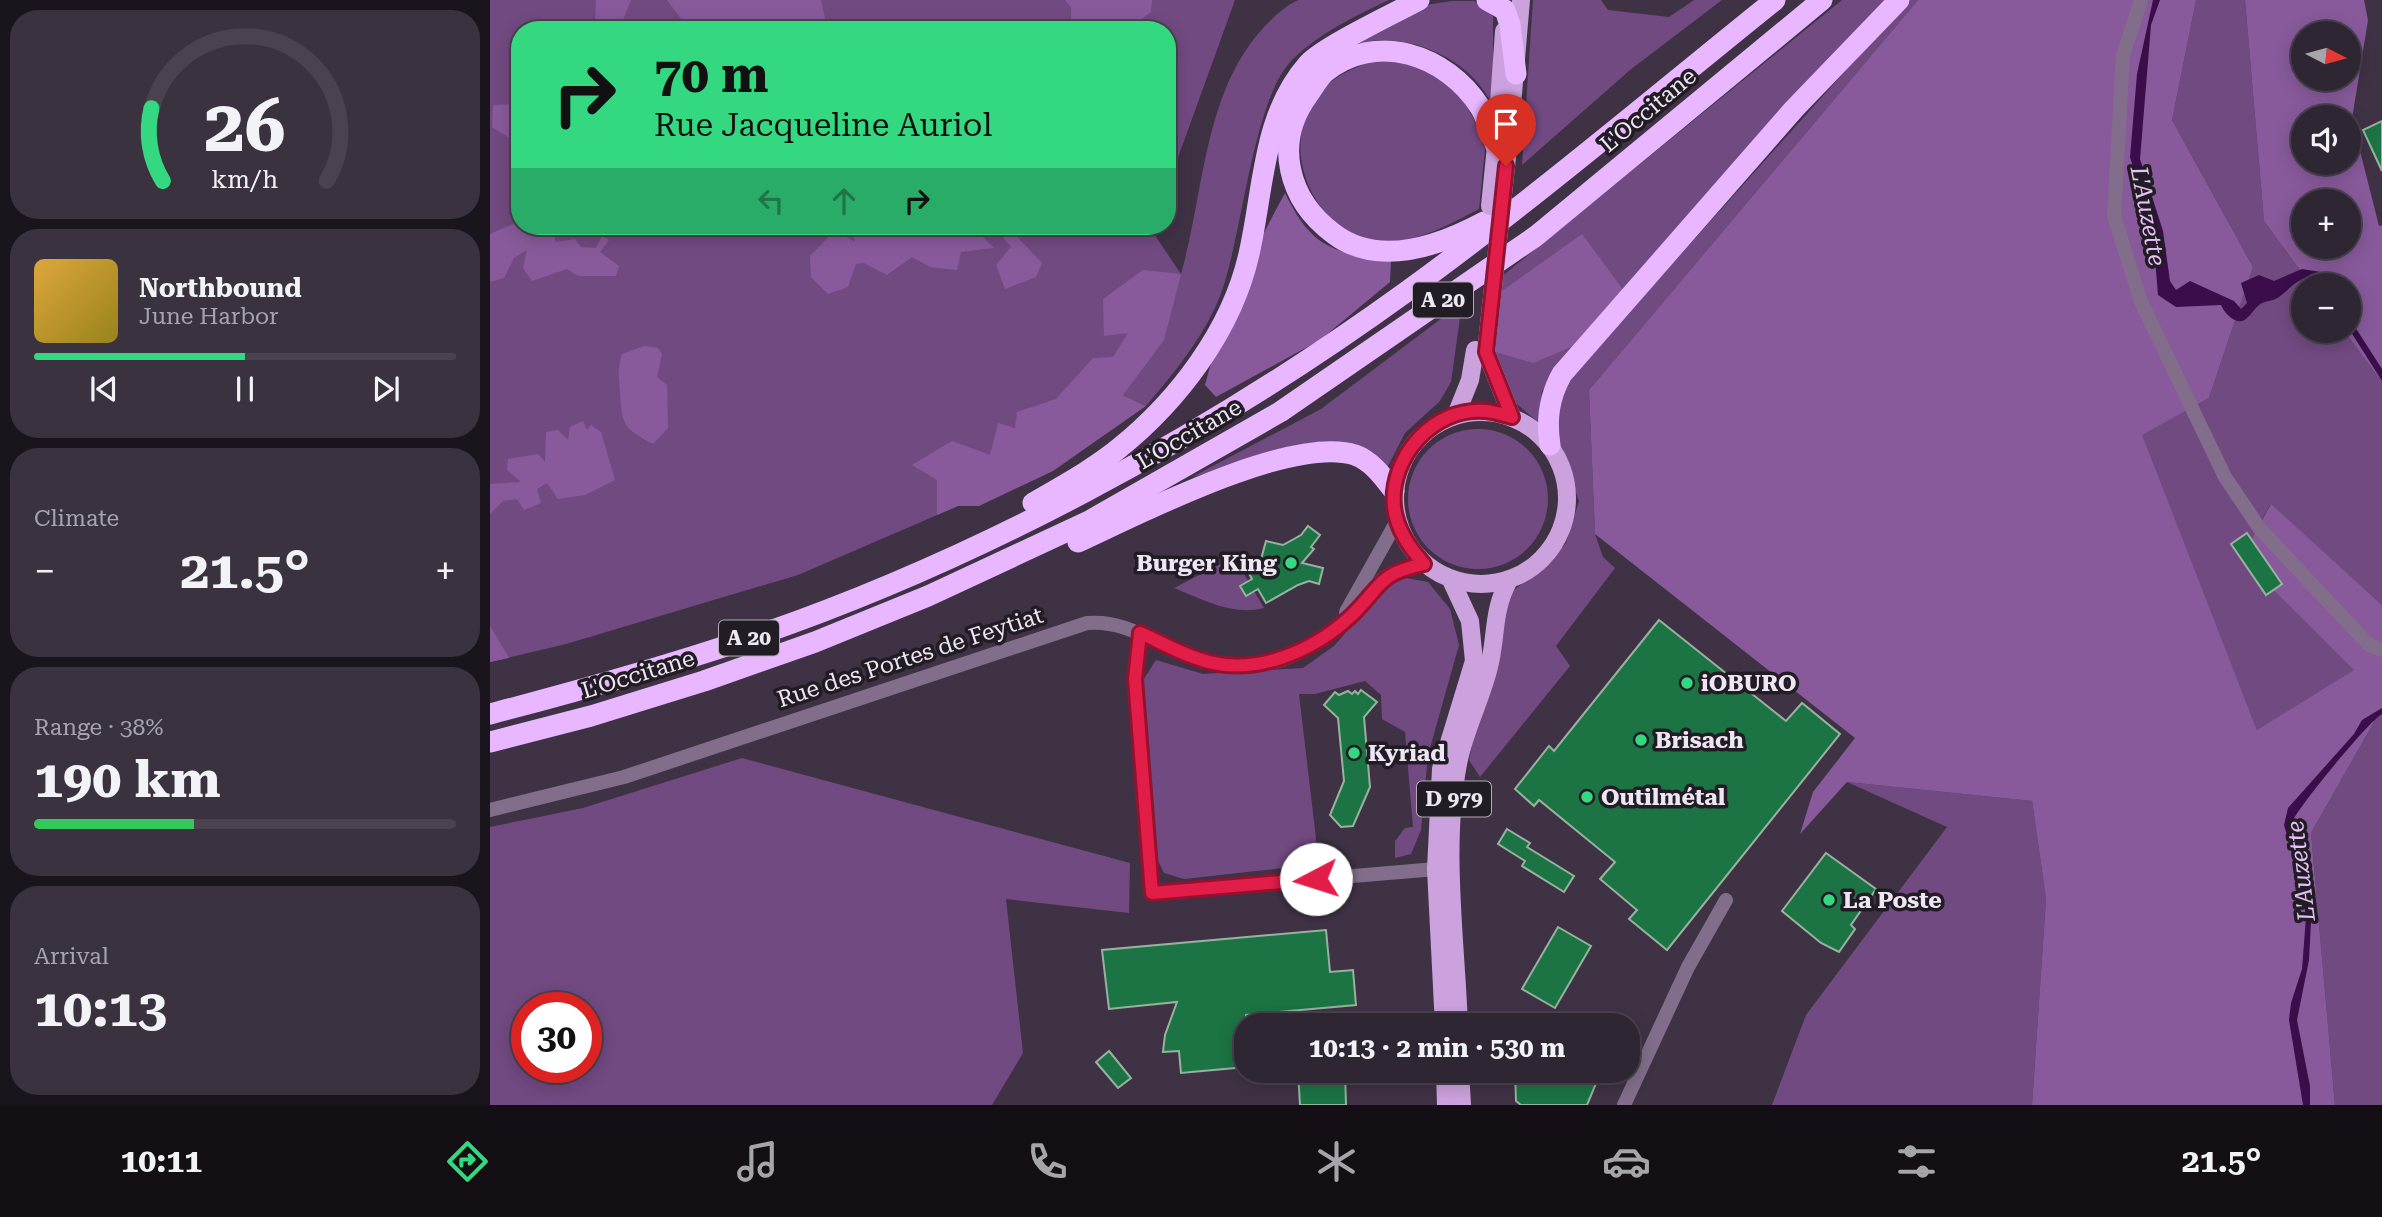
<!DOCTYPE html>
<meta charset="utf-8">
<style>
body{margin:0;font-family:"Roboto Serif",serif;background:#3b3240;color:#f1f3f6;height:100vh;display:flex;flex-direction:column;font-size:26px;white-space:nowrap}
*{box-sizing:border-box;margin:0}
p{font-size:23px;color:#a7a5ac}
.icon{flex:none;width:38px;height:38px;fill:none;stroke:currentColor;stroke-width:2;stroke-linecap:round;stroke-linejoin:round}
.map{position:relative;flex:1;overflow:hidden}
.side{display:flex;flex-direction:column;gap:10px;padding:10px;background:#1a151d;width:490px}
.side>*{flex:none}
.banner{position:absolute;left:21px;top:21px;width:665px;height:214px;border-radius:28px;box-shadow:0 4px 18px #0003,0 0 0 2px #4a434f;background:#34d881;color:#111;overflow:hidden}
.needle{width:46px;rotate:96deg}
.buttons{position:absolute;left:1801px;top:21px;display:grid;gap:14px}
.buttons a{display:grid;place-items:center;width:70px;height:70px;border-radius:50%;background:#2f2634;box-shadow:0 4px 18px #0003,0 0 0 2px #4a434f;font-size:35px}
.speed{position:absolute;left:21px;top:992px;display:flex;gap:14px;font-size:35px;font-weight:700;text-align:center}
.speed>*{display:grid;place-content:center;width:91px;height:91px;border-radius:50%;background:#2f2634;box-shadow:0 4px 18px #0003,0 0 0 2px #4a434f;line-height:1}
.speed .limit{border:10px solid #d22;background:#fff;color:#111}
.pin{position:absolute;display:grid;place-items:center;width:60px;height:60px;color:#fff;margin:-72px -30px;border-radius:50% 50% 50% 0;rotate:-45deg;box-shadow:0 0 7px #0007}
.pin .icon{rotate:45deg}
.me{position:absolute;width:77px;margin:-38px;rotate:265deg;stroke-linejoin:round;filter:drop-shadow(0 0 5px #0008)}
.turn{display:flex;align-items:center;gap:24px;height:147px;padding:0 28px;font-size:32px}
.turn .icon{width:91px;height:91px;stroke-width:2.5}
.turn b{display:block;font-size:49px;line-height:60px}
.lanes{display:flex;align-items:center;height:66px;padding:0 28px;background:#0003;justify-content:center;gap:35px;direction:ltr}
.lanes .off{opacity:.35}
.big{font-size:52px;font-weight:700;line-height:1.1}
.side .tile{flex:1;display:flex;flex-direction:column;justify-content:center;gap:10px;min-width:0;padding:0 24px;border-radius:28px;background:#3b3240}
.side .dial{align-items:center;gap:0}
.dial svg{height:182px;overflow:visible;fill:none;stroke:#4a434f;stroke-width:7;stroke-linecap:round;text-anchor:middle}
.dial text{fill:#f1f3f6;stroke:none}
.song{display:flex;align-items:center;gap:21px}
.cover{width:84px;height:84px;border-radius:10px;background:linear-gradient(135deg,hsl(40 70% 55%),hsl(50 70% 35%))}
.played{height:7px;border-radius:4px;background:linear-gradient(90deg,#34d881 50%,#4a434f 50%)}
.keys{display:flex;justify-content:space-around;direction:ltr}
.heat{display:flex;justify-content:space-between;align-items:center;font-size:38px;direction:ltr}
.charge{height:10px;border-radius:5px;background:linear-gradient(90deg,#34c759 38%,#4a434f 0)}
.trip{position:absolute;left:744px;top:1013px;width:406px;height:70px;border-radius:28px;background:#2f2634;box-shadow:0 4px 18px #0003,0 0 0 2px #4a434f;font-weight:700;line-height:70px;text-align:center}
.tabs{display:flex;height:112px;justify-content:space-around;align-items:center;background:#130f15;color:#a7a5ac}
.tabs .icon{width:49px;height:49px}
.tabs .on{color:#34d881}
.tabs b{font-size:32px;color:#f1f3f6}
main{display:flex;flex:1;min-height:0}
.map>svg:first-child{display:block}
.green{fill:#724a82;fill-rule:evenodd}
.forest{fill:#885a9b;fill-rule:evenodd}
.water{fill:#3b0d4a}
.building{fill:#1c7444;stroke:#99b2a0;stroke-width:2}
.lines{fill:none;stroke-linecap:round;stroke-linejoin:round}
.minor{stroke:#826e8b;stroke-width:14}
.tertiary{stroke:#826e8b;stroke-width:14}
.primary{stroke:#cca2de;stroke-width:18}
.motorway{stroke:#e9b7ff;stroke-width:21}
.primary-bridge{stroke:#cca2de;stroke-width:18}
.route-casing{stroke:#92132f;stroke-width:18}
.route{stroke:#e11d48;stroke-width:12}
.poi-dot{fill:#34d881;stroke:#221c25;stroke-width:2.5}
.labels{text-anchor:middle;stroke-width:7;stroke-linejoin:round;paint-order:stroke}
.shield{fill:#221c25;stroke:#b1a9b4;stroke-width:2}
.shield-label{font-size:21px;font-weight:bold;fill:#eee6f2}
.street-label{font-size:23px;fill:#eee6f2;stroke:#221c25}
.poi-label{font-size:23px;font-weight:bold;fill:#eee6f2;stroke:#221c25;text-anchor:start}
.water-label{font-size:24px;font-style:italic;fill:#e6c0f7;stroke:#221c25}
</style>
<main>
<section class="side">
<div class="tile dial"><svg viewBox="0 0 100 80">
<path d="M14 69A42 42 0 1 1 86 69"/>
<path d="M14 69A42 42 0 0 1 9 37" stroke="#34d881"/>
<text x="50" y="56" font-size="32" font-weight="700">26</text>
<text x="50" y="72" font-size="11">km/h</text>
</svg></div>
<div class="tile">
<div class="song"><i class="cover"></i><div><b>Northbound</b><p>June Harbor</p></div></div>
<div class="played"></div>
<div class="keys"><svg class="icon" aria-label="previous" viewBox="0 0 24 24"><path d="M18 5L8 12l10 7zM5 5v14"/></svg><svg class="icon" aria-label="pause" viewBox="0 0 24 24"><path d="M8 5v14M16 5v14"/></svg><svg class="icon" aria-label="next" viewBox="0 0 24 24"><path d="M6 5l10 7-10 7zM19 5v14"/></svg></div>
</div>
<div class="tile"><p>Climate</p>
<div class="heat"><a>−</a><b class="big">21.5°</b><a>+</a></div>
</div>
<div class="tile"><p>Range · 38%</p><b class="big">190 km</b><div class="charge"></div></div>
<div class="tile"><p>Arrival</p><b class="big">10:13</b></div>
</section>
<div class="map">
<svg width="1892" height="1105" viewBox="0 0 1892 1105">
<rect width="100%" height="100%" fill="#3f3245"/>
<g class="green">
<path d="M0,0h745l-68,188v-158h-647v196h634l-2,5 29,43c24,-83 22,-182 84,-248 10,-10 21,-21 34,-26 17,0 69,0 90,0 -32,15 -69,33 -95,58 -42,39 -51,179 -74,238 -16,41 -46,77 -74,110l-23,-11 -165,111 -160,69 -232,69 -76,18z"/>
<path d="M1043,0h68l7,10 61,7 25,-17h28l-92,70 -108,95z"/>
<path d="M1352,0h45l-331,369 -14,22 -4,31 -33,-28 -10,-44 6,-73z"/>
<path d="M1419,0h9l-329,390 6,144 8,23 12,11 -59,78 14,20 -90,111 -11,-17 31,-147 11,-21 34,-25 21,-24 13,-42 -25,-71 4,-39z"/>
<path d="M1706,0h49l19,221 47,64h-8v46h41l38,51v223l-112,-100 -29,53 114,112 -98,60 -116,-295 68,-37 44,-131 -81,-147z"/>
<path d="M961,1h23l19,15v91c-18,-42 -67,-67 -112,-67 -13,0 -29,8 -42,12l87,-47z"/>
<path d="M884,61h36l46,27 22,38 7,23 -6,60c-31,16 -65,36 -101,32 -65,-7 -102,-96 -59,-148 13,-16 36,-26 55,-32z"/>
<path d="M972,303l-11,79 -11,19 -35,32 -19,37 -78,-23 -116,30 129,-68z"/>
<circle cx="988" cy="499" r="70"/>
<path d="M744,557l30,51c-32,8 -60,-8 -90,-20z"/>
<path d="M916,578l22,4 22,27 9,36 -31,110 -7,75 -10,24 -16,4v-17l10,-13 8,-1 -8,-95 -23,-13 -1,-24 -16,-14 -50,13h-16l20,170 -135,15 -20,-6 -8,-16 -16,-172 16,-25 47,14 100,-6 31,-22 51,-59z"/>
<path d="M1892,708v397h-47l-24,-272z"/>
<path d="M252,758l388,105 -1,50 -123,-14 17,154 -31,52h-502v-278l93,-19zM37,1008h59v60h-59z"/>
<path d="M1357,782l185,19 14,98 -14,206h-260l34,-90 141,-188z"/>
</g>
<g class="forest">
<path d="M106,0h35l-10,25h-26z"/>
<path d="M177,0h154l5,22 -53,8 -86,-3z"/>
<path d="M575,0h87l-1,12 -19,14v4h-61v-23z"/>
<path d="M1428,0h278l-24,120 81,147 -44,131 -67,37 115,295 97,-60 -113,-112 30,-54 111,101v103l-71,125 24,272h-303l14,-206 -14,-98 -185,-19 -47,52 13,-42 42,-54 -260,-204 -6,-144z"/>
<path d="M1755,0h119l4,20 -16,99 27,107 3,-1v157l-38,-51h4v-46h-37l-47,-64zM1813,33h45v46h-45zM1813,117h45v46h-45zM1813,201h45v46h-45z"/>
<path d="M30,104v41l-28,-18 1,-22z"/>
<path d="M795,193c27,56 48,59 106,68l-1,21 -70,58 -104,57 -11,-12c17,-66 47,-132 80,-192z"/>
<path d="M30,221v5c13,0 15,7 33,7l3,9 19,-3 6,8 15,1 6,-12 7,4 -9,12 19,14 -3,10h-38l-11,-7 -35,12 -9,-13 4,-18 -13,8 -10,20 -14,4v-48z"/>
<path d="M360,226h157l35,37 -6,14 -31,12 -9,-24 15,-18 -18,-21 -13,8 14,14 -33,4 -4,18 -27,-3 -18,-10 -25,18 -23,-12 -8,1 -8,23 -20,7 -17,-17 -1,-21 25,-26 20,12z"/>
<path d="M1092,234l42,57 -48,54 -43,18 -38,-11 7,-61z"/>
<path d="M653,270l38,4 -17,66 -41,55 23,11 -93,65 -74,35h-21l-21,9v-35l-25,-15 40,-24 38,14 8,-32 17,5 2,-16 39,-13 37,-41 20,-1 15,-24 -24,3 -1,-37z"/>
<path d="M154,346l14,2 4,6 -5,23 10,8 1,43 -15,16c-30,-16 -31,-19 -33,-51 -1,-15 -3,-24 2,-39z"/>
<path d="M93,421l4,9 4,-5 10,7 14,48 -30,15 -27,4 -11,-16 -10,6 4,14 -17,7 -7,-11 -14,2 -13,13v-30l31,-2 -14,-12 1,-11 30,-5 7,8 1,-30 12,-2 10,10 2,-13z"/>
<path d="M0,626l19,32 -19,4z"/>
</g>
<g class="water">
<path d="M1663,0h7l-9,25 -11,134 23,72 7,50 6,9 14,-9 44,20 7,8 6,-6 -6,-20 18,-8 15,6 28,-12 19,3 8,13h-6l-6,-9c-18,0 -26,12 -38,21 -7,5 -15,3 -21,9 -5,4 -10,14 -16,15 -9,2 -18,-9 -21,-16l-45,2 -18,-12 -5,-61 -23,-77 7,-83z"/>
<path d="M1858,316l34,53v12l-33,-52z"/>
<path d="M1892,708v6c-14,8 -83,92 -90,108l20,81 -3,57 -12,60 13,66v19h-7l-14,-85 2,-17 11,-34 4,-52 -5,-33 -17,-59 4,-17 66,-74 8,-14z"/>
</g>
<g class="building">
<path d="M1892,121v50l-19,-41z"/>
<path d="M818,526l12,9 -9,12 3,2 -12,14 21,5 -4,16 -10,-3 -11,4 -32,18 -8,-14 -12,7 -6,-10 12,-7 -5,-9 13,-7 6,-22 17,4 18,-10z"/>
<path d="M1757,533l35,51 -16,11 -35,-51z"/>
<path d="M1169,620l127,101 16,-18 38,31 -173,216 -38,-31 8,-9 -37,-31 15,-17 -76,-62 -5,6 -19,-17 34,-43 5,5z"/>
<path d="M871,690l16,12 -13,15 6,70 -17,39 -12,1 -11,-12 14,-34 -6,-63 -14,-13 11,-13 4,3 9,-4 4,3 3,-3 3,3z"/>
<path d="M1017,829l23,14 -3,4 47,29 -10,16 -42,-26 3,-5 -27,-17z"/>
<path d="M1336,853l50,36 -25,36 4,4 -16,23 -18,-9 -39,-32z"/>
<path d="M1068,927l33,19 -36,62 -33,-19z"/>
<path d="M836,930l4,42 23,-2 3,35 -110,10v52l-65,6 -2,-22 -16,1 2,-17 12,-33 -68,7 -7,-59z"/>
<path d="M619,1051l22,27 -13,10 -22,-26z"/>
<path d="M808,1071h47l1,34h-46z"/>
<path d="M1025,1071h81l1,10 -10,24h-66l-5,-4z"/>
</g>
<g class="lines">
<g class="minor">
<path d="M1651,0l-18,55 -9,161 27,86 84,175 35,52 109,116 13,5"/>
<path d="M650,633l-5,46 17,214 284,-24"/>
<path d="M1134,1105l64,-138 38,-67"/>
</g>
<g class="tertiary">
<path d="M856,612l51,-91"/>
<path d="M0,810l134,-33 463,-154c44,-4 74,27 115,37 24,6 55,7 79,0 24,-8 54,-28 72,-46 11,-11 18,-27 31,-36 11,-9 26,-11 40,-14"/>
</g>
<g class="primary">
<path d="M1020,129l11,-129"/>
<path d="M1006,146l8,-115"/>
<path d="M996,352l26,65"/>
<circle cx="991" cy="498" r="86"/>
<path d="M966,415l14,-35 5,-30"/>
<path d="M954,1026l-8,-157 5,-100 33,-108 -4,-40 -19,-41"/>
<path d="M969,1026c-3,-84 -17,-179 -1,-262 6,-33 23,-64 31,-97 8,-32 3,-56 20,-87"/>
<path d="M955,1071l1,34"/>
<path d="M970,1071l2,34"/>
</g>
<g class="motorway">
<path d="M997,0l18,10 5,15 6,49"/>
<path d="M994,222c-45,24 -105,46 -150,12 -46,-34 -61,-91 -26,-139 5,-7 10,-16 16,-22 52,-43 123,-18 156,34 7,11 11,27 16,39"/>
<path d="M1060,445c-4,-26 -1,-48 12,-71l232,-265 105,-109"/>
<path d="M543,503c29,-17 59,-33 85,-54 60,-48 114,-119 131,-195 15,-65 13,-138 59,-190 15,-17 87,-51 111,-64"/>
<path d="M588,542c61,-28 213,-107 277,-87 17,6 29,23 39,36"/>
<path d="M0,714c84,-22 168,-45 251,-73 233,-78 466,-205 665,-349 127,-92 247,-194 369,-292"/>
<path d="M0,742l101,-26 113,-35 111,-39 113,-46 161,-75 191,-109 256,-176 286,-236"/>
</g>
<g class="primary-bridge">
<path d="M1000,206l6,-60"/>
<path d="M996,352l23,-213"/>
</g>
</g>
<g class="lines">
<defs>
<path id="route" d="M826,879l-164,14 -17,-214 5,-46c19,8 39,20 59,26 53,19 114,-7 153,-44 30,-29 25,-41 72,-51 -15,-17 -27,-34 -30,-57 -5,-50 40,-101 92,-96 9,1 18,4 26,6l-26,-65 20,-186"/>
</defs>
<use href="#route" class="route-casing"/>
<use href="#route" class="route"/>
</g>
<g class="poi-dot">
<circle cx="801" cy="563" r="7"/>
<circle cx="1197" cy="683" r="7"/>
<circle cx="1151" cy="740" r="7"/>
<circle cx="864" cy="753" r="7"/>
<circle cx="1097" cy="797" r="7"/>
<circle cx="1339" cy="900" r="7"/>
</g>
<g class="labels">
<g class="shield">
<rect x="923" y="282.5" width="60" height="35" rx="5"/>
<rect x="229" y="620.5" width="60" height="35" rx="5"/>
<rect x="927" y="781.5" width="74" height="35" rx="5"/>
</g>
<g class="shield-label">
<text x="953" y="307">A 20</text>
<text x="259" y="645">A 20</text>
<text x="964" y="806">D 979</text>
</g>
<g class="street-label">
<text transform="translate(1158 110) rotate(-40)" y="8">L'Occitane</text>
<text transform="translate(699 434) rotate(-30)" y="8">L'Occitane</text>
<text transform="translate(420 657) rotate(-18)" y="8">Rue des Portes de Feytiat</text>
<text transform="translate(148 674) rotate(-17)" y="8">L'Occitane</text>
</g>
<g class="poi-label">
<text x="787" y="571" text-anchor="end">Burger King</text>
<text x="1211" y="691">iOBURO</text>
<text x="1165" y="748">Brisach</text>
<text x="878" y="761">Kyriad</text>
<text x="1111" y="805">Outilmétal</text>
<text x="1353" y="908">La Poste</text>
</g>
<g class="water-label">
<text transform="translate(1658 216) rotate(79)" y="8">L'Auzette</text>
<text transform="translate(1811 871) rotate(-97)" y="8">L'Auzette</text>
</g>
</g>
</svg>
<div class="buttons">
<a><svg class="needle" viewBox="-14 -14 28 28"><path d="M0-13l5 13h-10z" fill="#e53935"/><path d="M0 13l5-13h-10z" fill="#a7a5ac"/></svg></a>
<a><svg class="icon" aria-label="sound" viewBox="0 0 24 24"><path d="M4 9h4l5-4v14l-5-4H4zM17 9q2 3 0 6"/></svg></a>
<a>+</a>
<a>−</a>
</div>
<div class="speed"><div class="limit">30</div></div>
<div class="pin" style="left:1016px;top:166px;background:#d93025"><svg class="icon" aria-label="arrive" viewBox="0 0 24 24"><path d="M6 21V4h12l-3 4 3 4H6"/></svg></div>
<svg class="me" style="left:826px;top:879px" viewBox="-20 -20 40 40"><circle r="19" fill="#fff"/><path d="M0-13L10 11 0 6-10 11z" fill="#e11d48"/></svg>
<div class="trip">10:13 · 2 min · 530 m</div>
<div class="banner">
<div class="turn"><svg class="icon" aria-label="right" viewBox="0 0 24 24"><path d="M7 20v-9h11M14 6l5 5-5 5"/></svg><div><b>70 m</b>Rue Jacqueline Auriol</div></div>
<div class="lanes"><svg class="icon off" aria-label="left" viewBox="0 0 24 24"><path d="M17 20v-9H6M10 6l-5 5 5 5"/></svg><svg class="icon off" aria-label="ahead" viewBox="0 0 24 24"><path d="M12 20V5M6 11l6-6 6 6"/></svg><svg class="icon" aria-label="right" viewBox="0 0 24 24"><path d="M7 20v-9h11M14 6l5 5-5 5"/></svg></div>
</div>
</div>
</main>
<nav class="tabs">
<b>10:11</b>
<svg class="icon on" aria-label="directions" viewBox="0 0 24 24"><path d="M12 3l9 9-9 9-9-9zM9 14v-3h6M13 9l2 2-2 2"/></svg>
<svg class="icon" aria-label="music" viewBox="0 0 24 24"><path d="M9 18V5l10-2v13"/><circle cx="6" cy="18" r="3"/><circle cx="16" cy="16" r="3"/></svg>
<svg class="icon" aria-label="phone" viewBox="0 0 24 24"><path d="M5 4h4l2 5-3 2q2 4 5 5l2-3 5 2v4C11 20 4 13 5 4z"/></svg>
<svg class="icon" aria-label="climate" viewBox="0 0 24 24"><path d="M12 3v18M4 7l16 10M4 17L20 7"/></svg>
<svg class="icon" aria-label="car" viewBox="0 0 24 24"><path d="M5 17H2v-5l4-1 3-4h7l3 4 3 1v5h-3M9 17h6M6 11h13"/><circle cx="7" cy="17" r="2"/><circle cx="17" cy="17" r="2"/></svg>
<svg class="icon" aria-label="filters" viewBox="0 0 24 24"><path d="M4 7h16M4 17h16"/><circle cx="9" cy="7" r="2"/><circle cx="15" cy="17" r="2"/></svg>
<b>21.5°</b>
</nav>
